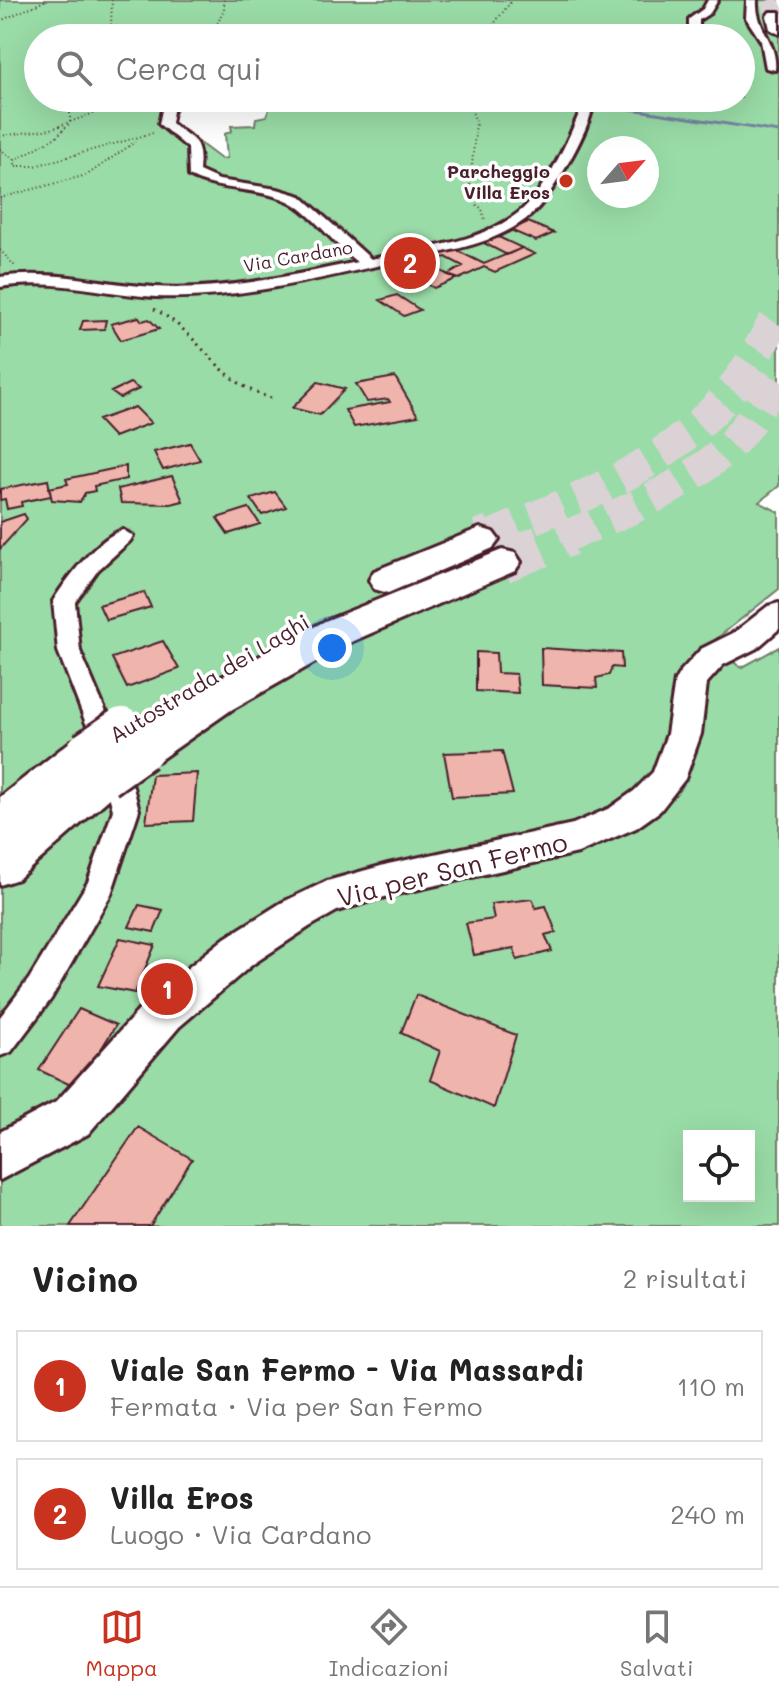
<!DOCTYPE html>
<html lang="it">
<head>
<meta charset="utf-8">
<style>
	:root { --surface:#fff; --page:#f2f2f2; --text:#222; --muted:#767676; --line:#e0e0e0; --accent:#c8321e }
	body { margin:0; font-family:Mali,sans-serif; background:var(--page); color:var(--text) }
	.controls { position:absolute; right:24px; bottom:24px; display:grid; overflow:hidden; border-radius:0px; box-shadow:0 8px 32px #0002 }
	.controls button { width:72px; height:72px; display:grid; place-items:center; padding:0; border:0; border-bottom:2px solid var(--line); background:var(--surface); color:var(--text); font:40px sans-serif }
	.compass { position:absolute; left:587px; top:136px; width:72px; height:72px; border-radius:50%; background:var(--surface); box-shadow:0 8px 32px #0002; rotate:62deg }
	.you { position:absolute; left:332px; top:648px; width:28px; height:28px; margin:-20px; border:6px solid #fff; border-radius:50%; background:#1a73e8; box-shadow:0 0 0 12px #1a73e833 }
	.badge { display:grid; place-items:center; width:52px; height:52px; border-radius:50%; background:var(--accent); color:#fff; font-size:26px; font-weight:700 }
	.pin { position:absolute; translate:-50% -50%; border:4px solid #fff; box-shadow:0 2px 8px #0006 }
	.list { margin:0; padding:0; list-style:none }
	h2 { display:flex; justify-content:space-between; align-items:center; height:104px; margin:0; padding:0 32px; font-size:34px }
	h2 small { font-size:26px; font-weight:400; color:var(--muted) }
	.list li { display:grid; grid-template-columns:52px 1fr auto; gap:24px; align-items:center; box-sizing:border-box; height:112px; margin:0 16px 16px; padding:0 16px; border:2px solid var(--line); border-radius:0px }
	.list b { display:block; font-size:30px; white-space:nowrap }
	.list p { margin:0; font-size:26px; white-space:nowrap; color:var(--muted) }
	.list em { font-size:26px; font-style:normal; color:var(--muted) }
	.icon { flex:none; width:44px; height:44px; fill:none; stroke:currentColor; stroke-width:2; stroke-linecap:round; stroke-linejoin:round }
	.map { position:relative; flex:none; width:779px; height:1226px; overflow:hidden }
	.search { position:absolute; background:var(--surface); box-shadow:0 8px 32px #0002; left:24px; right:24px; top:24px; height:88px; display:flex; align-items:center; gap:20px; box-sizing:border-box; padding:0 28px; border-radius:44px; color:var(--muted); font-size:30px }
	.sheet { height:360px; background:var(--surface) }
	nav { display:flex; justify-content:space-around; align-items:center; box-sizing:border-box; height:112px; border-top:2px solid var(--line); background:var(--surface); font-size:22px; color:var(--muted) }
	nav a { display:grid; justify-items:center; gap:4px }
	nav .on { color:var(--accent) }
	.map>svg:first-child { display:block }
	.green { fill:#99dca7; stroke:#727e69; stroke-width:2; fill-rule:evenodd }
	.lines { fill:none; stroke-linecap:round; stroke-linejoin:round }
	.stream { stroke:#7684a1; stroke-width:3 }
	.building { fill:#efb5ac; stroke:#4a1f2b; stroke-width:2 }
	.highway-tunnel-far2 { stroke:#dbd2d5; stroke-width:19; stroke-dasharray:19 9; stroke-linecap:butt }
	.highway-tunnel-far1 { stroke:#dbd2d5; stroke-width:32; stroke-dasharray:32 16; stroke-linecap:butt }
	.highway-tunnel { stroke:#dbd2d5; stroke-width:42; stroke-dasharray:42 21; stroke-linecap:butt }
	.street-casing { stroke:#4a1f2b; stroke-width:6 }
	.secondary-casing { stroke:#4a1f2b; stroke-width:6 }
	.highway-casing { stroke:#4a1f2b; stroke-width:6 }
	.path-far1 { stroke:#4a1f2b; stroke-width:2; stroke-dasharray:1 3; stroke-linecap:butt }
	.path { stroke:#4a1f2b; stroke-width:3; stroke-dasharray:2 5; stroke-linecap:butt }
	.street { fill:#fff; fill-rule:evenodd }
	.secondary { fill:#fff; fill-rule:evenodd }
	.highway { fill:#fff; fill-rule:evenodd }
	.highway-bridge-casing { stroke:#4a1f2b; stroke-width:48; stroke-linecap:butt }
	.highway-bridge { stroke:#fff; stroke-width:42 }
	.poi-dot { fill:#c8321e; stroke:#fff; stroke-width:3 }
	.labels { text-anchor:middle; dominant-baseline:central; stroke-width:7; stroke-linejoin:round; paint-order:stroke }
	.far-poi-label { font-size:18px; font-weight:bold; fill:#4a1f2b; stroke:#fff; text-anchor:end }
	.far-street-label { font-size:18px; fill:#4a1f2b; stroke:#fff }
	.street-label { font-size:22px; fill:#4a1f2b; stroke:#fff }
	.near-street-label { font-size:26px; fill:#4a1f2b; stroke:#fff }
</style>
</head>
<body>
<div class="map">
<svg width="779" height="1226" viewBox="0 0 779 1226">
	<rect width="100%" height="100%" fill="#fff"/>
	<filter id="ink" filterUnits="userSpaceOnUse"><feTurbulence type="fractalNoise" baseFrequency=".0125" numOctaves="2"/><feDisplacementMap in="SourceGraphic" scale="16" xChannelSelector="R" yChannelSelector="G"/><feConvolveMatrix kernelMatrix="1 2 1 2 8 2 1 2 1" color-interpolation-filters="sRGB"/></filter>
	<g filter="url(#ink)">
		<path class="green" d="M0,0h779v486l-20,16 20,10v77l-68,54 30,25 38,-21v579h-779zM38,38h703v60h-454l-17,7 -3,11 -11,2 -1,7 -24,1 1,5 -7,3 2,24 -6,1 -52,-39 -1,-9 15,-13h-145zM599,148h48v48h-48zM689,1136h60v60h-60z"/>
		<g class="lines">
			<path class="stream" d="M559,98l220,34"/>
		</g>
		<path class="building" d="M262,28h5l26,4 -10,6h-10l-10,-2 5,-2 -11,-2z
			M528,222l26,11 -18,8 -26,-11z
			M492,234l30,14 -15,7 -29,-15z
			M450,247l34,17 38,-16 13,6 -40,18 -11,-5 -25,12 -11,-4 15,-9 -17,-9 -42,11 -12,-7z
			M426,263l30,16 -22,9 -30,-17z
			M397,295l23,15 -16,6 -24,-16z
			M139,317l3,4 7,-2 10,10 -38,11 -10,-16z
			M106,320l-2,9 -24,1 3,-9z
			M395,377l23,39 -64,11 -9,-17 45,-8 -2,-3 -21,3 -11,-18z
			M318,382l27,7 -25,26 -28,-7z
			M130,383l9,6 -19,9 -9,-6z
			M135,407l16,16 -37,14 -16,-17z
			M190,443l10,17 -37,10 -9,-18z
			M126,466v13l-32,7 1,5 -10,2 -5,9 -28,-2 -3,-12 19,-4 -2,-5z
			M172,476l11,25 -12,3 -50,-1 -3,-14z
			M48,480l3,16 -30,6 1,4 -15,3 -2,-10 -5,1v-11z
			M275,492l11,15 -24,8 -11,-16z
			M249,508l11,16 -32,10 -11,-16z
			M24,514l3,5 -27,30v-27z
			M144,592l7,15 -45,13 -7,-15z
			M163,641l16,28 -52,19 -15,-30z
			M541,648l80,5 1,15 -10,-1 -3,8 -13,3 1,10 -55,-3z
			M476,652l20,1 1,20 19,1 2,19 -42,-2z
			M502,751l11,43 -61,3 -8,-44z
			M197,773l-4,48 -47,2 6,-48z
			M532,899l4,9 10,-2 10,26 -11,3 7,16 -35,9 -3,-12 -40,7 -8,-32 28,-4 -3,-15z
			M139,905l24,5 -9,22 -25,-5z
			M120,938l35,7 -20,48 -37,-7z
			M416,995l100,40 -22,73 -64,-28 10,-29 -39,-18z
			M79,1009l37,16 -39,63 -38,-18z
			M138,1127l54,32 -42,67h-80z"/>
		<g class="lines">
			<path class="highway-tunnel-far2" d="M769,0l7,16"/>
			<path class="highway-tunnel-far1" d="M488,537c83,-35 174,-68 235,-137 23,-26 39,-57 56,-87
				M564,537c56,-23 117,-47 162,-88 23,-21 38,-50 53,-76"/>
			<path class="highway-tunnel" d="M480,540l13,-5
				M502,562l67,-27"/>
			<g class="street-casing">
				<path id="street" d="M708,0h10l-8,13 -11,7v6l10,12h-10l-10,-12v-7l14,-10z
					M747,0h10c-2,29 21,41 18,70l-9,-2 -5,-27 -15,-23z
					M172,98h12l-11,13 -2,12c23,18 31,15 28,48l20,9 58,9 24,7 70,63c48,-11 107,-15 147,-46 30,-24 52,-78 66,-111l18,-4h77l-6,3 -59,1 -21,4c-5,27 -44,97 -67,113 -37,28 -87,33 -131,43 -78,17 -158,38 -239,35 -53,-3 -102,-19 -156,-10v-10c53,-8 102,7 154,10 68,4 137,-11 203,-25 -23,-17 -48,-53 -71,-62 -32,-13 -66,-8 -97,-24l-1,-28 -29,-24 3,-14z
					M123,530l10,6 -3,5 -32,29 -23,32 5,49 45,106 14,53 -28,84 -60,105 -40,53 -11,4v-39l29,-38 59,-97 25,-72 -14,-53 -41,-106 -5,-50c13,-21 46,-65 70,-71z"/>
			</g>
			<g class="secondary-casing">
				<path id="secondary" d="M779,603v26l-22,19 -34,17 -16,18 -6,51 -16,45 -25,32 -24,17 -58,25 -190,43 -51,15 -28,16 -56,37 -74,63 -91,107 -88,46v-48l56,-30 93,-103 76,-61 56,-35 46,-22 61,-17 185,-40 37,-16 24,-17 19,-19 14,-38 8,-54 5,-8 21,-23 34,-17 33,-26z"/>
			</g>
			<g class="highway-casing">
				<path id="highway" d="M770,12h9v22l-9,-5 -3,-13z
					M480,528l13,4 6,8 -6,8 -105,45 -14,-4 -5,-9 5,-9z
					M502,550l13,3 6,9 -6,9 -162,70 -122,69 -73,51 -16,5 -16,-5 -7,-12 7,-12 75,-49 124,-67z
					M87,735l16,6 7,12 -3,6 13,4 7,13 -7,13 -102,90 -18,6v-88l71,-56z"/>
			</g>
			<path class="path-far1" d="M0,21l47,-21
				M102,38l9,-13 1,-25
				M211,38l13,-29v-9
				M483,38l27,-35 -3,-3
				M66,98l4,7v18l-14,14 -41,23v6h20l118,-33
				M467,98l9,24 -7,76 13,11 3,11
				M0,136l51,-7 84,-31
				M0,149l15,11
				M0,198l87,-23 48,-33
				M0,250l15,16"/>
			<path class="path" d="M154,309c48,25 63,74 117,89"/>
			<use href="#street" class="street"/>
			<use href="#secondary" class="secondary"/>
			<use href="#highway" class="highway"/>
			<g class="highway-bridge-casing">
				<path id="highway-bridge" d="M87,753l35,-24
					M104,776l38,-27"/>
			</g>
			<use href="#highway-bridge" class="highway-bridge"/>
		</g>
	</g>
	<circle class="poi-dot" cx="566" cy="181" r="8"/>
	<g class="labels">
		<g class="far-poi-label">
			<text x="550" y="171">Parcheggio<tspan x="550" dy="21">Villa Eros</tspan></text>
		</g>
		<g class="far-street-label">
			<text transform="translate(298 256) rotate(-10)">Via Cardano</text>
		</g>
		<g class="street-label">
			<text transform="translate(209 678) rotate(-31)">Autostrada dei Laghi</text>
		</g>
		<g class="near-street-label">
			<text transform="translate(452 869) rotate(-14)">Via per San Fermo</text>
		</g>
	</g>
</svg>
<div class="controls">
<button><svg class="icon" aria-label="locate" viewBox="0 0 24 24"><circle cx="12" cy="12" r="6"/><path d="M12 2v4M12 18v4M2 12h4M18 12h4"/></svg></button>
</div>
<svg class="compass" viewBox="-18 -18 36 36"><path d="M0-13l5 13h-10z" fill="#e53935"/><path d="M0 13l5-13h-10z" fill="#767676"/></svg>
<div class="you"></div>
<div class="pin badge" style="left:167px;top:989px">1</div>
<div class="pin badge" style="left:410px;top:263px">2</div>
<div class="search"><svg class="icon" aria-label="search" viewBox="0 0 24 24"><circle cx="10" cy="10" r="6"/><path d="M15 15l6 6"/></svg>Cerca qui</div>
</div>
<section class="sheet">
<h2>Vicino<small>2 risultati</small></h2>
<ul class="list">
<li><span class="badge">1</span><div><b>Viale San Fermo - Via Massardi</b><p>Fermata · Via per San Fermo</p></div><em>110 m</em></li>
<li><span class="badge">2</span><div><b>Villa Eros</b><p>Luogo · Via Cardano</p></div><em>240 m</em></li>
</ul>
</section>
<nav>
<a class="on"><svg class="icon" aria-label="map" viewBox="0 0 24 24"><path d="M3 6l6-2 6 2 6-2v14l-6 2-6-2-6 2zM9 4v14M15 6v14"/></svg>Mappa</a>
<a><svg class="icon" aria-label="directions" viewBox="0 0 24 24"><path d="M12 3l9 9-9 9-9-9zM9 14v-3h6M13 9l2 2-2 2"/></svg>Indicazioni</a>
<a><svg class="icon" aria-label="saved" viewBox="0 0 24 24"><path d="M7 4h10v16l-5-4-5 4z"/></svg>Salvati</a>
</nav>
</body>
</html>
